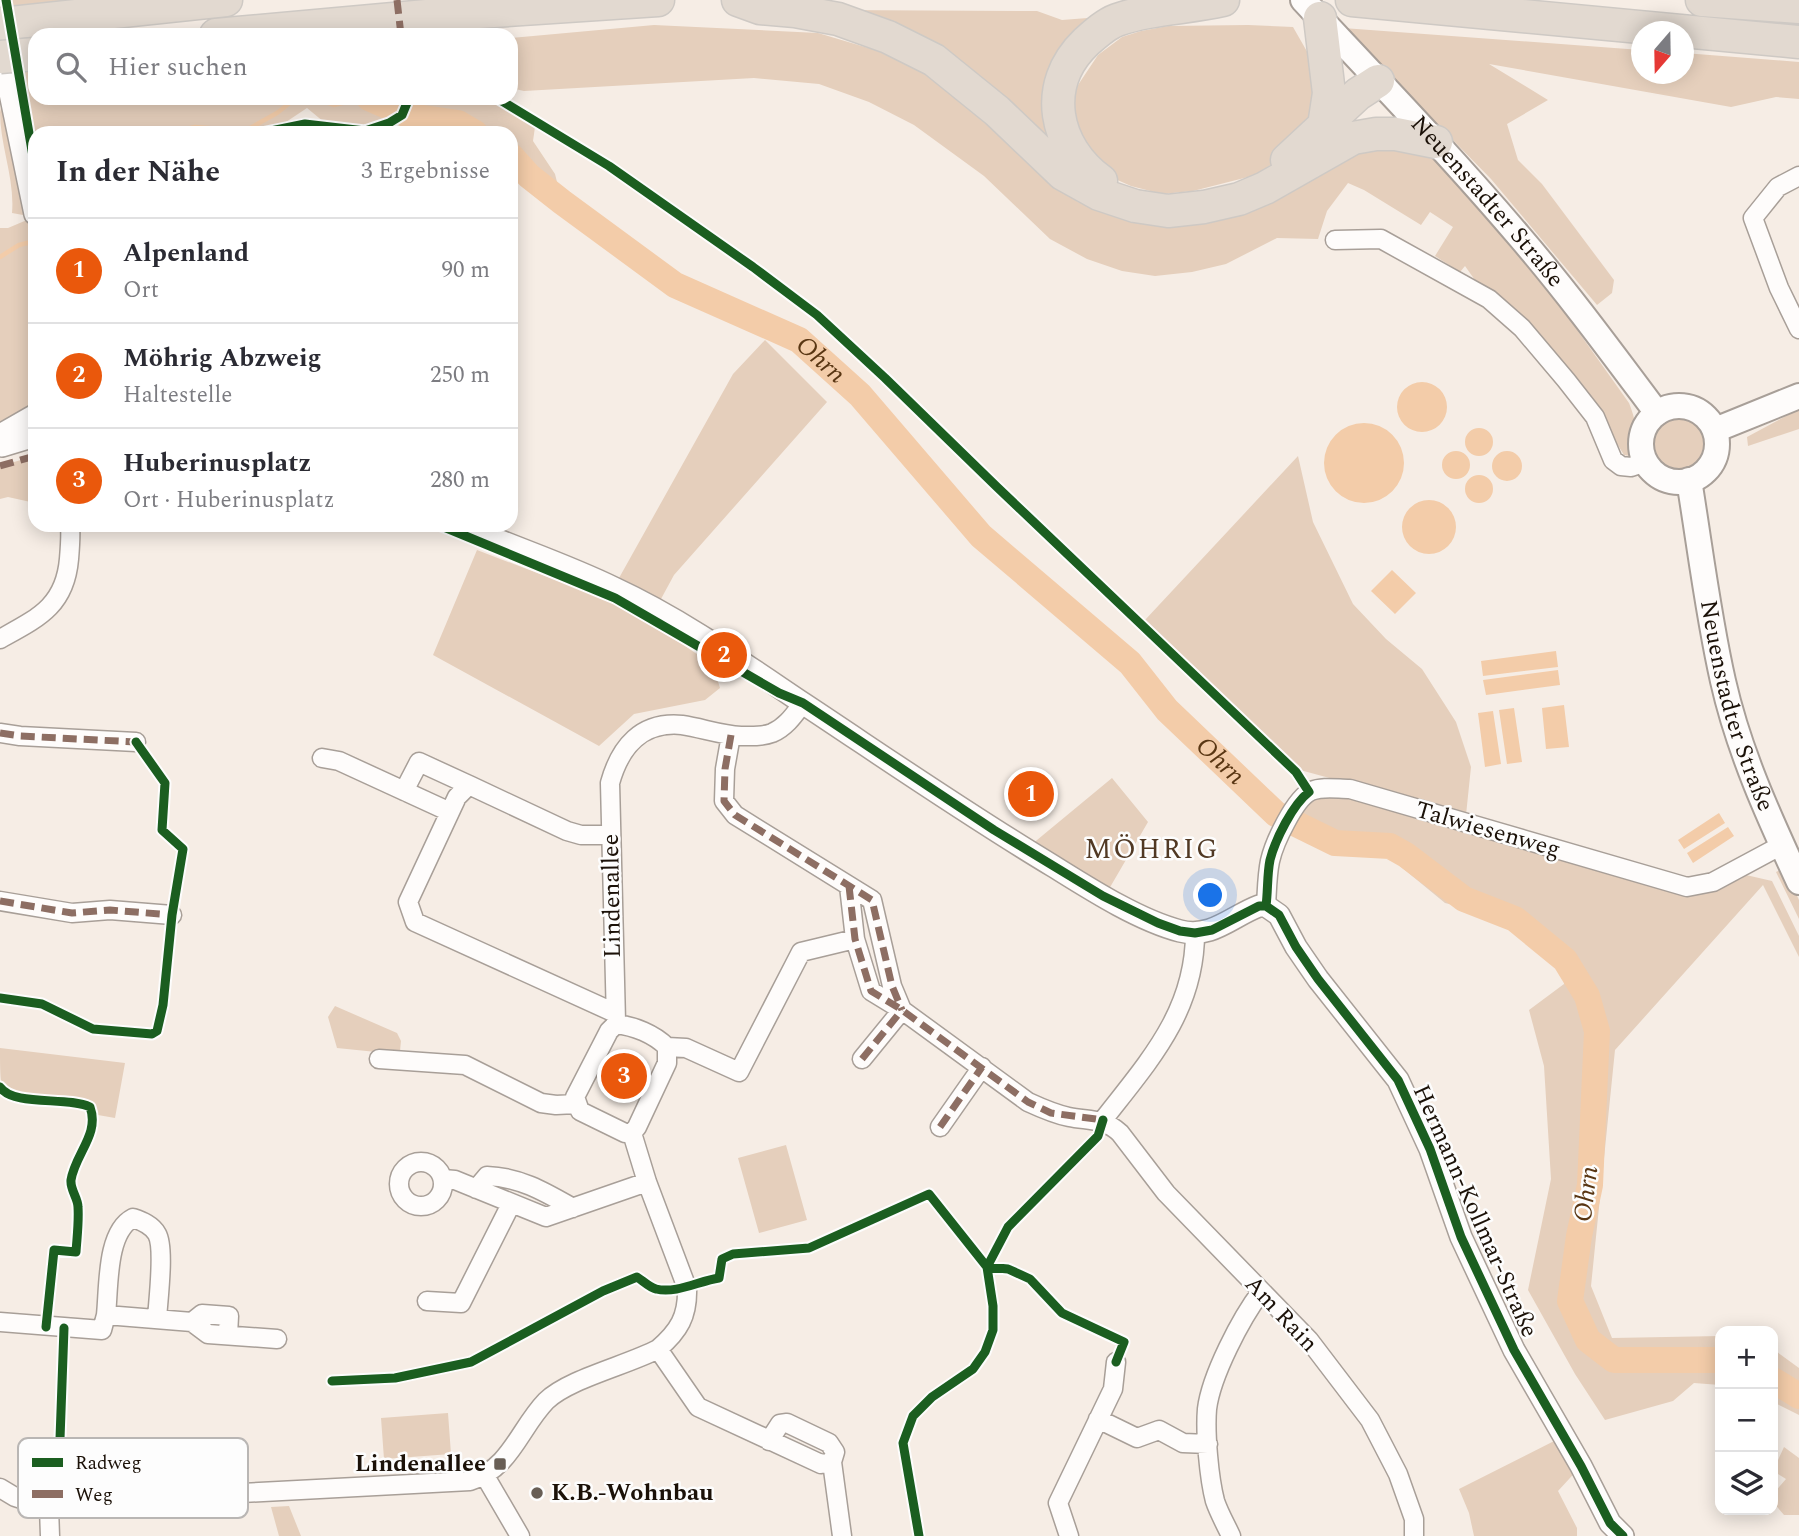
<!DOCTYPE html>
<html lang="de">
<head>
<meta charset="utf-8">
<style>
	:root { --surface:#fff; --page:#f2f2f3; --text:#2b2b33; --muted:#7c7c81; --line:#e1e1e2; --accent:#ea580c }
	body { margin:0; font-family:Spectral,serif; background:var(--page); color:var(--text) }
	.controls { position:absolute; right:21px; bottom:21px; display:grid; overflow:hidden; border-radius:14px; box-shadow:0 4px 18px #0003 }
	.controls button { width:63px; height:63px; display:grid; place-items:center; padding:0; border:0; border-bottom:2px solid var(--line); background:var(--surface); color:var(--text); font:35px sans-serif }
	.compass { position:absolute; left:1631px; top:21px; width:63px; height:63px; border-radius:50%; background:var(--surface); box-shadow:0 4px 18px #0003; rotate:200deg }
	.you { position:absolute; left:1211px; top:896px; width:24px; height:24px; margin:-18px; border:5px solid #fff; border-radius:50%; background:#1a73e8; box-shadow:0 0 0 10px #1a73e833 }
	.badge { display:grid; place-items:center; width:46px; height:46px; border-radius:50%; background:var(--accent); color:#fff; font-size:23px; font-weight:700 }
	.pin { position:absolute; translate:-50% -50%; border:4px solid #fff; box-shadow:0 2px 7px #0006 }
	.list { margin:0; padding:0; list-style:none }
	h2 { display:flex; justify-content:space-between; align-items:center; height:91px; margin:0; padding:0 28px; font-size:30px }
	h2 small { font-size:23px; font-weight:400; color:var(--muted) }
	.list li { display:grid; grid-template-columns:46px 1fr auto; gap:21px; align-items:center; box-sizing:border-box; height:105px; padding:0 28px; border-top:2px solid var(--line) }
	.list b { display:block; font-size:26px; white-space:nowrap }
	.list p { margin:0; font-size:23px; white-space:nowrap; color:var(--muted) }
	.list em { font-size:23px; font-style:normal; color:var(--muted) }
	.icon { flex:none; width:38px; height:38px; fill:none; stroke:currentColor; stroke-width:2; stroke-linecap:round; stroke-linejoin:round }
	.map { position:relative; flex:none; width:1799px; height:1536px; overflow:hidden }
	.search { position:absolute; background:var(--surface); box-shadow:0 4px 18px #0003; left:28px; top:28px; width:490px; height:77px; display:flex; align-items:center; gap:18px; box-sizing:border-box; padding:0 24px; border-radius:21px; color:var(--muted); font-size:26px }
	.panel { position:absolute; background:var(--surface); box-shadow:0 4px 18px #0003; left:28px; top:126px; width:490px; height:406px; border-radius:21px }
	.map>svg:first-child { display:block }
	.green { fill:#e5cfbc }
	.water { fill:#f3cca9 }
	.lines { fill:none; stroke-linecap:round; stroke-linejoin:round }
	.stream { stroke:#f3cca9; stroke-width:4.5 }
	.river { stroke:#f3cca9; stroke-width:26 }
	.minor-casing { stroke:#a89f98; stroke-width:21 }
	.tertiary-casing { stroke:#a89f98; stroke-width:24 }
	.secondary-casing { stroke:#a89f98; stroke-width:28 }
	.motorway-casing { stroke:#cec9c4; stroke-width:35 }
	.minor { stroke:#fefcfb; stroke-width:18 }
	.tertiary { stroke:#fefcfb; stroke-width:21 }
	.secondary { stroke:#fefcfb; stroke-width:24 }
	.motorway { stroke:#e2d9d0; stroke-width:32 }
	.motorway-bridge-casing { stroke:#cec9c4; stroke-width:35; stroke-linecap:butt }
	.motorway-bridge { stroke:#e2d9d0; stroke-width:32 }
	.quiet { stroke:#8d6e63; stroke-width:7; stroke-dasharray:14 7; stroke-linecap:butt }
	.cycleway-casing { stroke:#fdfdfd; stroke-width:13 }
	.cycleway { stroke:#1b5e20; stroke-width:9 }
	.poi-dot { fill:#685e55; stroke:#fdfdfd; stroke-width:2.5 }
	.labels { text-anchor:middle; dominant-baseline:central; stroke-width:5; stroke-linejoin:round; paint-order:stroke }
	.street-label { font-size:24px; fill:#1b1108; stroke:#fdfdfd }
	.poi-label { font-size:24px; font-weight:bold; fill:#1b1108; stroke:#fdfdfd; text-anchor:end }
	.water-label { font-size:26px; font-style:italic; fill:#593613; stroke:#fdfdfd }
	.quarter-label { font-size:28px; letter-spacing:2px; fill:#513924; stroke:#fdfdfd }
	.key { fill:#fdfdfd; stroke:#b9b6b4; stroke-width:2 }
	.key-label { font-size:19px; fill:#1b1108 }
</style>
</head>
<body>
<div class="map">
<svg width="1799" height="1536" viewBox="0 0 1799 1536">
	<rect width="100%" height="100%" fill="#f6ede5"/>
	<path class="green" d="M6,0h92l-90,11z
		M832,10l205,1 25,9 51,-4 -34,24 -16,110z
		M654,25l164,8 57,17 41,18 39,24 68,66 55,44 62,21 55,2 65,-18 90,-53 44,-8 42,14 117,136 76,107c6,15 13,39 1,53l-6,-1 -33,-54 -109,-111 -17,-24 -5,6 -25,-16 18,-29 -23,-15 -9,13 -57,-35 -16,-7 -21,28 -9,28 -41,-1 -51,26 -34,8 -37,4 -33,-5 -35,-12 -37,-20 -66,-63 -70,-51 -45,-23 -50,-18 -65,-6 -230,13 -13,-3v-50z
		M1248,25l45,2 16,28 9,26 -4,39 -32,37 -26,18 -63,16 -31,3 -31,-8 -27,-12 -30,-49 -2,-31 26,-39 24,-18 19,-6 27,-5z
		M1343,28l298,22 1,24h42v-21l115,9v37l-23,-2 -45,10 -242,-43 59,36 -41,24 11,36 24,24 72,96 -2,13 -15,12 -106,-126z
		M35,64v34h462l39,22 -3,21 22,33 7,28 -14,5 -37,-30v-44h-49l-36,-3 -37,-7 -24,8 -35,-4 -23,-19 -33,22 -13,3h-226v35l-18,-100z
		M8,85l27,129v241l-9,-18 -26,10v-219h8l26,-11 -22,-4c3,-34 -12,-67 -12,-101 1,-9 5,-18 8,-27z
		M765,340l62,62 -153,173 -19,35 -41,-23 119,-213z
		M1641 444a38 38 0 1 1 76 0a38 38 0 1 1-76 0Z
		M1799,409v20l-51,17 -1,-9z
		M35,456v47l-27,-6 -8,2v-33z
		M1298,456l15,66 40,82 33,35 36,30 34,53 15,45 -5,48 -166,-45 -155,-150z
		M477,550l128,49 77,45 31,21 7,23 -15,12 -71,14 -35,32 -166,-91z
		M1112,778l36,44 -39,67 -78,-44z
		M1338,792l374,98 29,-11 5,-4 26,6 27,55v21l-36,-72 -148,165 -24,236 21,52 108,-2v49l-26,-2 -21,18 -68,19 -30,-46 -47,-84 23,-111 -7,-113 -15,-56 35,-26v-22l-68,-46 -51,-13 -73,-60 -61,-11 -17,-12 10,-18z
		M1784,868l15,32v19l-23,-47z
		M335,1006l62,27 4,8 -1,10 -4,3 -59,-6 -9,-31z
		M0,1048l125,15 -10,55 -17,-3c-2,-3 -3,-6 -5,-9 -17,-21 -82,3 -92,-25 -1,-9 -1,-23 -1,-33z
		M628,1068l5,16 -14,4 -5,-15z
		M786,1145l21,75 -48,13 -21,-75z
		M1773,1349l26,19v47l-26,-13z
		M448,1413l3,41 -67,5 -3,-41z
		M1564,1436l17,30 -23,25 19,37v8h-103l-5,-23 -10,-24z
		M1784,1447l15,11v57h-15l-11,-13v-8l13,-15 -13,-8z
		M289,1506l12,30h-22l-8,-29z"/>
	<path class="water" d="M1397 407a25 25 0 1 1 50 0a25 25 0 1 1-50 0Z
		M1324 463a40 40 0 1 1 80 0a40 40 0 1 1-80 0Z
		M1465 442a14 14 0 1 1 28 0a14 14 0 1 1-28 0Z
		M1492 466a15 15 0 1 1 30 0a15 15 0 1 1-30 0Z
		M1442 465a14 14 0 1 1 28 0a14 14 0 1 1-28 0Z
		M1465 489a14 14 0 1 1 28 0a14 14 0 1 1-28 0Z
		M1402 527a27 27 0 1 1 54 0a27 27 0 1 1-54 0Z
		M1392,570l24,23 -21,21 -24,-23z
		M1556,651l2,16 -75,9 -2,-15z
		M1558,670l2,15 -74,10 -3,-15z
		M1564,705l5,42 -23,2 -4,-41z
		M1514,708l8,54 -15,2 -8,-54z
		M1493,711l8,53 -16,3 -7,-54z
		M1719,813l6,10 -41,26 -6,-9z
		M1728,827l6,9 -41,27 -6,-10z"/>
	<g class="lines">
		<path class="stream" d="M314,98l20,7 29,-7
			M169,133l26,-6 50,4 32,-18 19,-15
			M0,257l19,-12 16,-4"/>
		<g class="river">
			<path d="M369,98l41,18 48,7 17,10"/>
			<path id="s1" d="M511,156l18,20 33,26 113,83 124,55 61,55 121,141 149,127 37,47 109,104 59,29 55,3 16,9 58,44 51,20 50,41 22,36 10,35 -7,154 -11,51 -9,65 18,39 26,20h106"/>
			<path d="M1773,1380l26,16"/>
		</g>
		<g class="minor-casing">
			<path id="minor" d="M1799,176l-21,11 -25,31 26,70 20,41
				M1335,240l46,-1 108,60 33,29 44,52 29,37 18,43 8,6 10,1 15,-5
				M0,639c38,-21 65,-33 69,-80 1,-12 2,-23 1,-34
				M0,733l20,3 116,6
				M731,735l-6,34 -1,32 11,14 137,85 20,86 10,24
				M322,758l17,3 111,51
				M404,791l15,-29 50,23
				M610,835h-29l-14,-4 -98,-46 -12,12 -49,105 7,20 200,91
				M849,886l6,53 16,52 31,19 126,92c13,6 26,12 41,15 20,4 35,1 51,16l46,60 143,147 61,80 28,54 16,45v17
				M0,901l72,12 38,-3 62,5
				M1266,906c1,-15 1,-31 4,-45 4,-18 25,-63 41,-70 12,-5 26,-2 39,-2l337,98 26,-5 69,-37
				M616,1021l-6,-238c10,-36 31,-62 72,-58 20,3 39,10 59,11 11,0 21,1 31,-3 14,-6 22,-18 31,-30
				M616,1024l-7,7 -34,66 5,14 45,22h7
				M616,1024c18,2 38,10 51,23
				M667,1047l19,1 53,24 62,-120 54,-13
				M379,1059l86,6 76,38 15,2 20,-1
				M862,1059l40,-49
				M1103,1120c45,-58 92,-108 92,-187
				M940,1127l42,-60
				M632,1133l5,-6 30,-64v-16
				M399 1184a22 22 0 1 1 44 0a22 22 0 1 1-44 0Z
				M443,1179l12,1 91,37 101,-35
				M476,1189l11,-13c33,1 58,16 86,32
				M427,1301l34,2 50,-99
				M106,1315c3,-28 0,-83 27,-97 9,3 19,7 24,16 8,14 1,67 0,85
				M0,1322l102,8 4,-15 86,7 16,12 69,5
				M192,1322l10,-8 27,2 -1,19
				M658,1349l40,58 123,57 11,-2
				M1098,1419l39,19 22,-8 24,13 25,1
				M769,1441l11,-17 7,-1 42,20 6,9 -3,10 10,74
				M485,1476l35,60
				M0,1488l15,9 34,11 174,-14 247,-13c41,-13 49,-52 76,-80 22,-22 82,-36 112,-52 21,-18 30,-33 29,-61l-40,-106 -15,-49
				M49,1508l1,28
				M1069,1536l-11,-33 55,-114 3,-27
				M1231,1536c-5,-11 -12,-23 -16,-35 -6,-23 -10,-68 -8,-92 4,-33 34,-91 54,-117"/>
		</g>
		<g class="tertiary-casing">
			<path id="tertiary" d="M0,45l35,169
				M0,435l35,-20
				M2,446l33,-10
				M462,525c50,22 103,39 152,63 67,31 129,75 190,116 83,55 164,111 249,162 37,23 85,54 127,65 32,8 52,-15 79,-25h7l13,9 17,32 22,32 80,101 32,69 31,88 53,113 67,116 29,57 13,13"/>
		</g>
		<g class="secondary-casing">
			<g id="secondary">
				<path id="s2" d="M1303,0c73,78 147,155 216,236 49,57 93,117 138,177"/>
				<circle cx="1679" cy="444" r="38"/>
				<path d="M1715,430l84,-34"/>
				<path id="s3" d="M1689,480c11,67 19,135 34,201 16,71 46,136 76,201"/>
			</g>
		</g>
		<g class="motorway-casing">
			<path id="motorway" d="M738,0l22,8 35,3 43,8 50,18 46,23 63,51 66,63 36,20 36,12 33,5 36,-4 35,-8 26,-11 88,-50 23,-4h20l40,8
				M1352,0l447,42
				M1702,0l97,7
				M1320,18l9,75 -5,33
				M0,24l226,-24
				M216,35l232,-21 210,-14
				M1287,160l71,-66 20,-13
				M1101,181c-47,-34 -60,-96 -15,-139 9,-8 20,-18 31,-22 34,-12 71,-12 106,-20"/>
		</g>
		<use href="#minor" class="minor"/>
		<use href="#tertiary" class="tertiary"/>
		<use href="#secondary" class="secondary"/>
		<use href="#motorway" class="motorway"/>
		<g class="motorway-bridge-casing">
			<path id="motorway-bridge" d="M0,57l35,-3"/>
		</g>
		<use href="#motorway-bridge" class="motorway-bridge"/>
		<path class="quiet" d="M397,0l4,35
			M0,466l35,-10
			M0,733l20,3 116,6 4,6
			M731,735l-6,34 -1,32 11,14 137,85 20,86 10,24
			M849,886l6,53 16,52 31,19 126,92 23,11 52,7
			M0,901l72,12 38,-3 62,5
			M862,1059l40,-49
			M940,1127l42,-60"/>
		<g class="cycleway-casing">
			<path id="cycleway" d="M6,0l29,168
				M497,98l112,68 144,101 64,48 68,63 112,109 299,285 13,20c-16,12 -34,48 -39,68 -3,15 -2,31 -4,46
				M261,133l44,-9 60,7 24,-8 13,-8 7,-17
				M439,525l176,73 164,95 24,10 191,127 109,66 55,27 22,8 15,2 17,-3 47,-24h7l13,9 17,32 22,32 80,101 32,69 31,88 53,113 67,116 29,57 13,13
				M0,998l42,6 51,25 59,5 5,-3 6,-26 9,-90 11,-66 -21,-19 3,-47 -29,-41
				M0,1087c14,20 67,9 90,20 10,27 -15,47 -19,73 -1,10 7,18 7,27 1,15 -1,30 -2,45l-22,-2 -8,77
				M332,1381l63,-3 76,-16 132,-71 34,-14c5,3 13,11 19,12 20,5 43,-8 63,-11l3,-19 11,-5 76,-6 120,-54 58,73 21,2 22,10 32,34 62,29 -8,20
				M49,1508l9,-14 6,-166
				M919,1536l-16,-93 10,-27 19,-19 41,-28 12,-17 8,-22v-24l-6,-39 21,-40 90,-91 5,-16"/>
		</g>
		<use href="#cycleway" class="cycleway"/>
	</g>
	<g class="poi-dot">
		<rect x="493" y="1457" width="14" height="14" rx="3.5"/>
		<circle cx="537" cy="1493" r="7"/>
	</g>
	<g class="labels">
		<g class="street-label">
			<text stroke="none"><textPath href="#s2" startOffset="273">Neuenstadter Straße</textPath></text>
			<text stroke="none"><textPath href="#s3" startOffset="231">Neuenstadter Straße</textPath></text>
			<text transform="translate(1488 830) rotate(16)">Talwiesenweg</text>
			<text transform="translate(612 896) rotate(-91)">Lindenallee</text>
			<text transform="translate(1475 1211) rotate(66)">Hermann-Kollmar-Straße</text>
			<text transform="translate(1281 1314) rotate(47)">Am Rain</text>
		</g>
		<g class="poi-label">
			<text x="486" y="1464">Lindenallee</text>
			<text x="551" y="1493" text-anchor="start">K.B.-Wohnbau</text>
		</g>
		<g class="water-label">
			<text stroke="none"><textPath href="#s1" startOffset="374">Ohrn</textPath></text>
			<text stroke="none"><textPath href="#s1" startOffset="942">Ohrn</textPath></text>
			<text transform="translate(1586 1194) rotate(-83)">Ohrn</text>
		</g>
		<g class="quarter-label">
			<text x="1152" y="849">MÖHRIG</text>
		</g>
	</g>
	<rect x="18" y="1438" width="230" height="80" rx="10" class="key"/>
	<rect x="32" y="1458" width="31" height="9" fill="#1b5e20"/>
	<rect x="32" y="1490" width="31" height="8" fill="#8d6e63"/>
	<g class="key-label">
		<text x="75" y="1469">Radweg</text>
		<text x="75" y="1501">Weg</text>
	</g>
</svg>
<div class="controls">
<button>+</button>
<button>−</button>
<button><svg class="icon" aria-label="layers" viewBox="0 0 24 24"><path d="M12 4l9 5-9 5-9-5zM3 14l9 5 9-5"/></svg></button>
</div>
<svg class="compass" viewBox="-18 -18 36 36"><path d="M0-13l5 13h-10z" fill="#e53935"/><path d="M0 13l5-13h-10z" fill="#7c7c81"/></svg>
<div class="you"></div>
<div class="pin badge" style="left:1031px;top:794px">1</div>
<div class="pin badge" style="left:724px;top:655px">2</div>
<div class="pin badge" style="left:624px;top:1076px">3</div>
<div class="search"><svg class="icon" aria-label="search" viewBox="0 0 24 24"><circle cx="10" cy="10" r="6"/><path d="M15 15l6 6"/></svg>Hier suchen</div>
<section class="panel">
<h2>In der Nähe<small>3 Ergebnisse</small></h2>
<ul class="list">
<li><span class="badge">1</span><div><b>Alpenland</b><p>Ort</p></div><em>90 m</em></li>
<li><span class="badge">2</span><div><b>Möhrig Abzweig</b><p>Haltestelle</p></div><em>250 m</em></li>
<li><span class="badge">3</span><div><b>Huberinusplatz</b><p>Ort · Huberinusplatz</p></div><em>280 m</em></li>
</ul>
</section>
</div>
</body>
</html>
